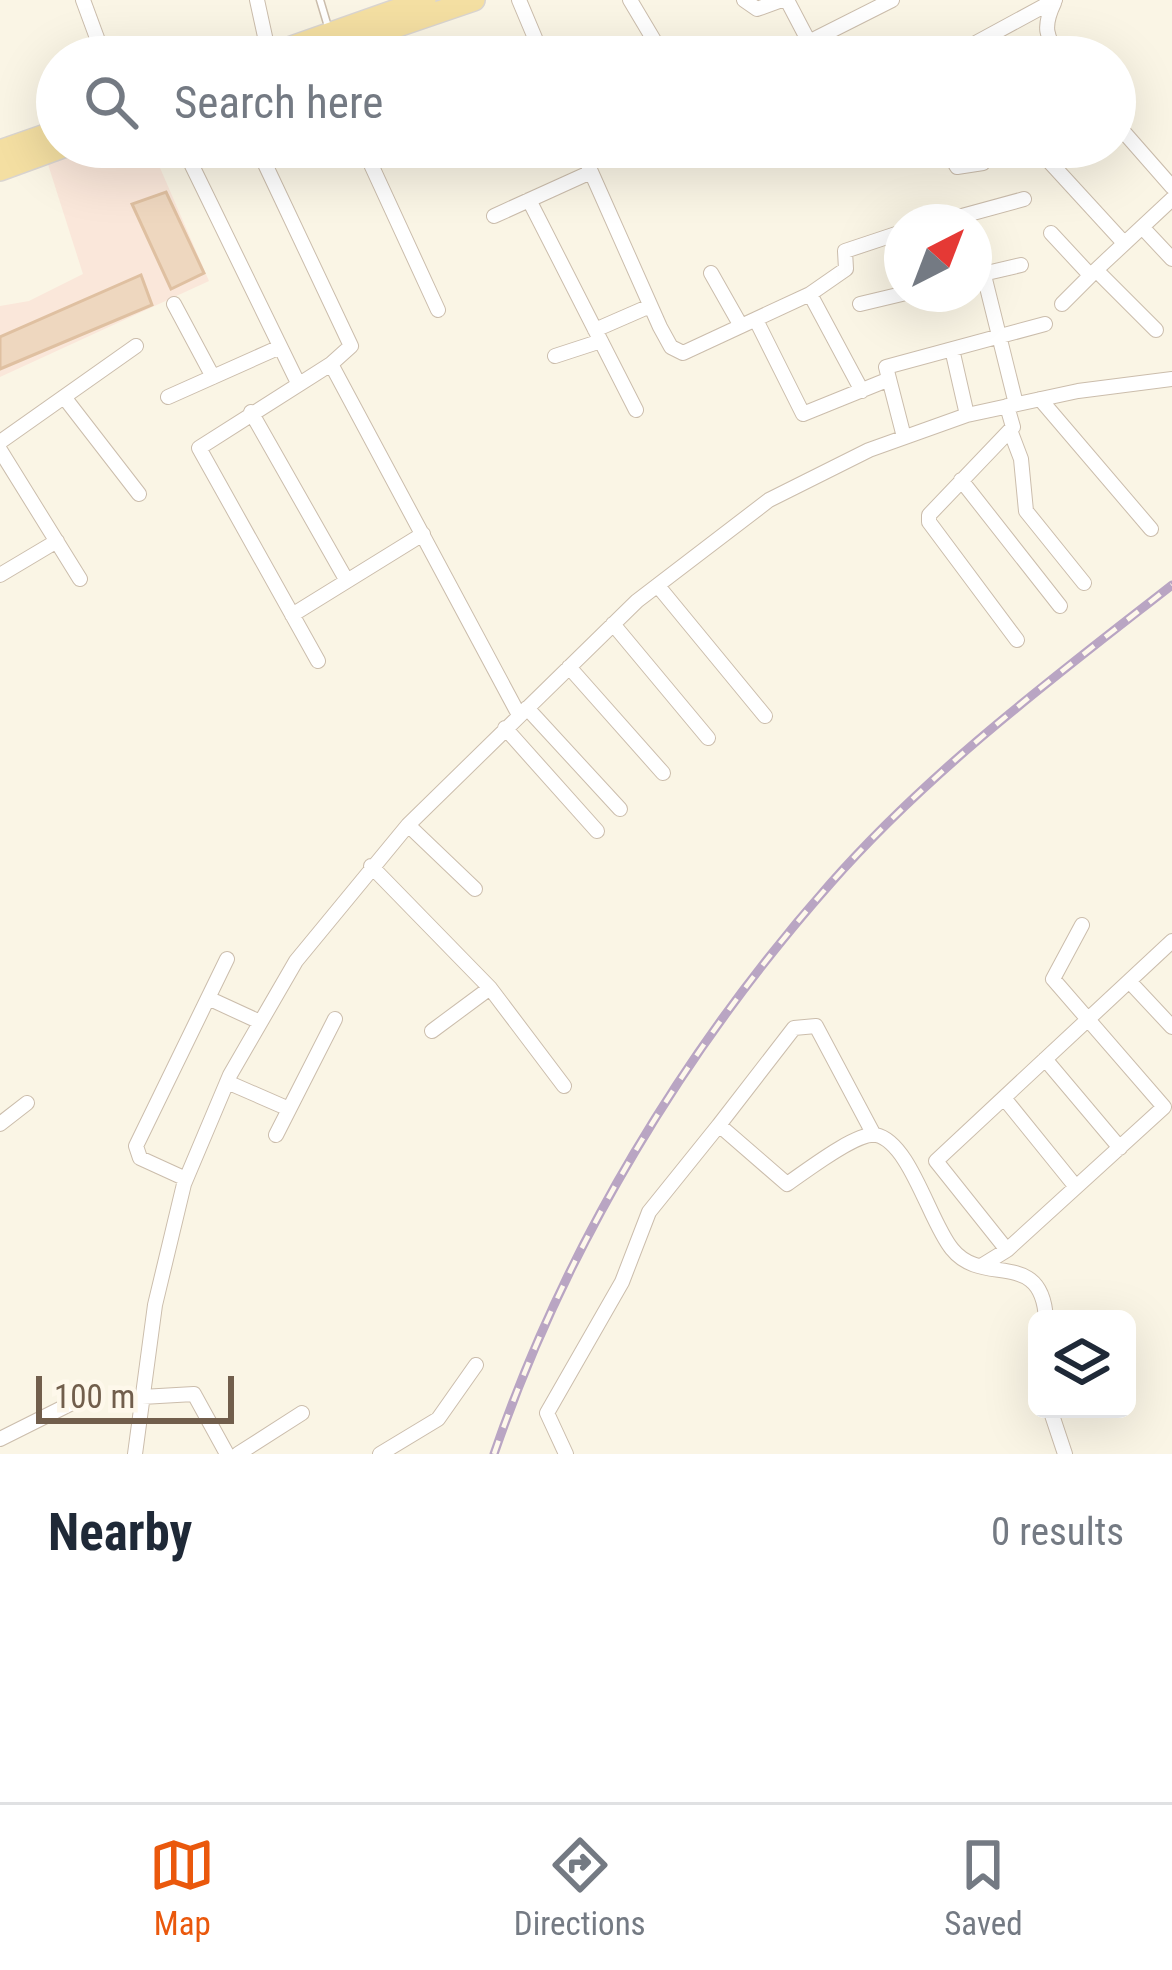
<!DOCTYPE html>
<html lang="en">
<head>
<meta charset="utf-8">
<style>
	:root { --surface:#fff; --page:#f2f2f3; --text:#1f2937; --muted:#747a83; --line:#e0e1e3; --accent:#ea580c }
	body { margin:0; font-family:"Roboto Condensed",sans-serif; background:var(--page); color:var(--text) }
	.controls { position:absolute; right:36px; bottom:36px; display:grid; overflow:hidden; border-radius:18px; box-shadow:0 12px 48px #0002 }
	.controls button { width:108px; height:108px; display:grid; place-items:center; padding:0; border:0; border-bottom:3px solid var(--line); background:var(--surface); color:var(--text); font:60px sans-serif }
	.compass { position:absolute; left:884px; top:204px; width:108px; height:108px; border-radius:50%; background:var(--surface); box-shadow:0 12px 48px #0002; rotate:42deg }
	.scale { position:absolute; left:36px; bottom:30px; width:198px; box-sizing:border-box; padding-left:12px; border:6px solid #715e4c; border-top:0; font-size:33px; line-height:42px; white-space:nowrap; color:#715e4c; -webkit-text-stroke:9px #fef8eb; paint-order:stroke }
	.list { margin:0; padding:0; list-style:none }
	h2 { display:flex; justify-content:space-between; align-items:center; height:156px; margin:0; padding:0 48px; font-size:51px }
	h2 small { font-size:39px; font-weight:400; color:var(--muted) }
	.icon { flex:none; width:66px; height:66px; fill:none; stroke:currentColor; stroke-width:2; stroke-linecap:round; stroke-linejoin:round }
	.map { position:relative; flex:none; width:1172px; height:1454px; overflow:hidden }
	.search { position:absolute; background:var(--surface); box-shadow:0 12px 48px #0002; left:36px; right:36px; top:36px; height:132px; display:flex; align-items:center; gap:30px; box-sizing:border-box; padding:0 42px; border-radius:66px; color:var(--muted); font-size:45px }
	.sheet { height:348px; background:var(--surface) }
	nav { display:flex; justify-content:space-around; align-items:center; box-sizing:border-box; height:168px; border-top:3px solid var(--line); background:var(--surface); font-size:33px; color:var(--muted) }
	nav a { display:grid; justify-items:center; gap:6px }
	nav .on { color:var(--accent) }
	.map>svg:first-child { display:block }
	.commercial { fill:#fae7da }
	.building { fill:#eed7bf; stroke:#dfc0a1; stroke-width:3 }
	.lines { fill:none; stroke-linecap:round; stroke-linejoin:round }
	.service-casing { stroke:#cbbdac; stroke-width:9 }
	.minor-casing { stroke:#cbbdac; stroke-width:16 }
	.primary-casing { stroke:#dad5d0; stroke-width:24 }
	.service { stroke:#fff; stroke-width:6 }
	.minor { stroke:#fff; stroke-width:14 }
	.primary { stroke:#f4dfa2; stroke-width:21 }
	.rail-casing { stroke:#b9a5c3; stroke-width:9 }
	.rail { stroke:#fef8eb; stroke-width:4.5; stroke-dasharray:14; stroke-linecap:butt }
</style>
</head>
<body>
<div class="map">
<svg width="1172" height="1454" viewBox="0 0 1172 1454">
	<rect width="100%" height="100%" fill="#faf5e5"/>
	<path class="commercial" d="M75,147h76l58,134 -209,96v-71l29,-5 54,-27 -37,-116z"/>
	<path class="building" d="M166,192l38,81 -33,16 -39,-85z
		M141,275l11,30 -152,64v-32z"/>
	<g class="lines">
		<g class="service-casing">
			<path id="service" d="M320,0l9,30"/>
		</g>
		<g class="minor-casing">
			<path id="minor" d="M83,0l21,57
				M257,0l12,55
				M519,0l24,57
				M630,0l34,57
				M744,0l13,9 25,-9
				M787,0l22,42
				M1054,3c-11,23 -9,34 7,54
				M779,57l113,-57
				M950,57l105,-57
				M1115,122l57,65
				M183,147l115,236
				M257,147l94,199 -20,18 -132,84 119,213
				M363,147l75,163
				M580,147l80,180 11,20 12,6 127,-59 36,-25 -1,-18 57,-19
				M945,147l12,20 26,-4
				M1036,147l88,96
				M454,160l30,-13
				M529,200l107,210
				M494,216l97,-44
				M940,222l84,-23
				M1142,227l30,32
				M1051,233l39,42
				M974,235l42,169
				M711,273l30,53
				M974,276l47,-11
				M810,294l52,97
				M174,304l39,73
				M860,304l42,-10
				M1062,304l34,-34
				M756,320l47,94 84,-34
				M595,330l55,-24
				M1156,330l-60,-60 76,-71
				M952,349l15,66
				M555,356l46,-15
				M331,364l188,351
				M64,397l75,97
				M168,397l112,-50
				M1040,399l111,130
				M1007,406l6,21 -84,88v7l88,118
				M251,412l96,169
				M1010,430l11,29 5,52 58,72
				M904,437l-18,-70 159,-43
				M0,442l136,-96
				M0,450l80,129
				M961,480l99,126
				M0,575l57,-34
				M658,586l107,130
				M292,615l131,-81
				M613,624l95,114
				M569,667l94,106
				M527,708l93,101
				M505,728l92,103
				M408,825l67,64
				M371,866l119,122 74,98
				M1129,981l43,46
				M208,998l52,24
				M432,1031l58,-43
				M1045,1059l75,89
				M227,1082l62,27
				M1004,1098l72,89
				M0,1124l27,-21
				M719,1125l75,-97 22,-2 58,109
				M276,1135l59,-116
				M186,1179l-46,-21 -4,-12 91,-187
				M1007,1250l157,-143 -111,-128 29,-54
				M981,1266l26,-16 -71,-89 236,-220
				M142,1397l52,-3 33,60
				M1050,1409l15,45
				M0,1439l88,-44
				M135,1454l20,-149 29,-121 46,-109 66,-114 112,-136 229,-224 132,-101 100,-50 98,-35 111,-24 94,-12
				M238,1454l64,-41
				M380,1454l58,-35 38,-54
				M566,1454l-19,-41 75,-131 27,-70 70,-87 68,59c18,-12 69,-52 89,-49 34,7 54,88 76,114 31,39 90,-2 94,70"/>
		</g>
		<g class="primary-casing">
			<path id="primary" d="M263,57l162,-57
				M307,57l167,-57
				M0,151l57,-20
				M0,170l63,-23"/>
		</g>
		<use href="#service" class="service"/>
		<use href="#minor" class="minor"/>
		<use href="#primary" class="primary"/>
		<g class="rail-casing">
			<path id="rail" d="M494,1454c71,-207 191,-406 336,-570 100,-114 223,-206 342,-299"/>
		</g>
		<use href="#rail" class="rail"/>
	</g>
</svg>
<div class="controls">
<button><svg class="icon" aria-label="layers" viewBox="0 0 24 24"><path d="M12 4l9 5-9 5-9-5zM3 14l9 5 9-5"/></svg></button>
</div>
<svg class="compass" viewBox="-18 -18 36 36"><path d="M0-13l5 13h-10z" fill="#e53935"/><path d="M0 13l5-13h-10z" fill="#747a83"/></svg>
<div class="scale">100 m</div>
<div class="search"><svg class="icon" aria-label="search" viewBox="0 0 24 24"><circle cx="10" cy="10" r="6"/><path d="M15 15l6 6"/></svg>Search here</div>
</div>
<section class="sheet">
<h2>Nearby<small>0 results</small></h2>
<ul class="list">
</ul>
</section>
<nav>
<a class="on"><svg class="icon" aria-label="map" viewBox="0 0 24 24"><path d="M3 6l6-2 6 2 6-2v14l-6 2-6-2-6 2zM9 4v14M15 6v14"/></svg>Map</a>
<a><svg class="icon" aria-label="directions" viewBox="0 0 24 24"><path d="M12 3l9 9-9 9-9-9zM9 14v-3h6M13 9l2 2-2 2"/></svg>Directions</a>
<a><svg class="icon" aria-label="saved" viewBox="0 0 24 24"><path d="M7 4h10v16l-5-4-5 4z"/></svg>Saved</a>
</nav>
</body>
</html>
